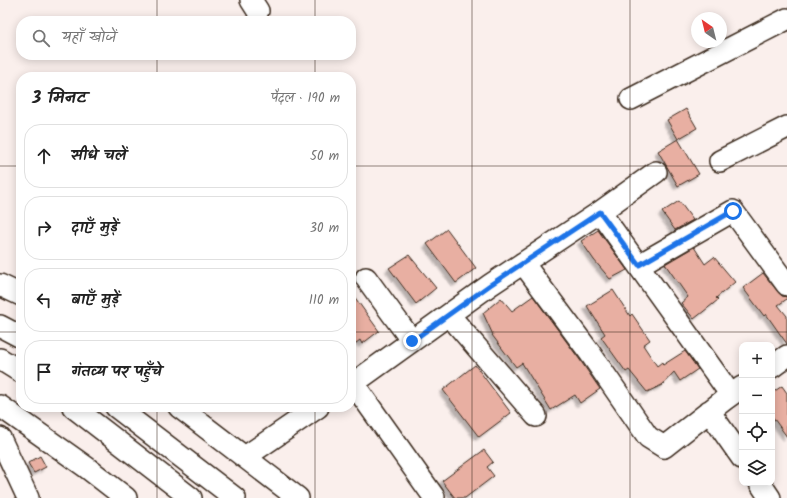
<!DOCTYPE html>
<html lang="hi">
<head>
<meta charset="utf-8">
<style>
	:root { --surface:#fff; --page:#f6f6f6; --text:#222; --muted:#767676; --line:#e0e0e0 }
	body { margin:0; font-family:Kalam,"Playpen Sans Deva",sans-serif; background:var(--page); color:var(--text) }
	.controls { position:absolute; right:12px; bottom:12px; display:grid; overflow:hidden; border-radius:8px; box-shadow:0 2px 10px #0003 }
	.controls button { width:36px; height:36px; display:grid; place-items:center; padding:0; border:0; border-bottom:1px solid var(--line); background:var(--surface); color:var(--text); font:20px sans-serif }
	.compass { position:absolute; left:691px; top:12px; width:36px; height:36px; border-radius:50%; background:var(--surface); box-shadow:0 2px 10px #0003; rotate:325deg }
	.stop { position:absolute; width:12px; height:12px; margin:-9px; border:3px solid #1a73e8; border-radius:50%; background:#fff }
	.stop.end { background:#1a73e8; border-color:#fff; box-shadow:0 1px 4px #0008 }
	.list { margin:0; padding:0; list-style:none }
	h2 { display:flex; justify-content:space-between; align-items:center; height:52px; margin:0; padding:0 16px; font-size:17px }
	h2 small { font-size:13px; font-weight:400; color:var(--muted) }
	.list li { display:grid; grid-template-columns:26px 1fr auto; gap:12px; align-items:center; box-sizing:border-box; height:64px; margin:0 8px 8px; padding:0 8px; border:1px solid var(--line); border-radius:16px }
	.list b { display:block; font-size:15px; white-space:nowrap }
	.list em { font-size:13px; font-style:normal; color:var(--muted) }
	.icon { flex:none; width:22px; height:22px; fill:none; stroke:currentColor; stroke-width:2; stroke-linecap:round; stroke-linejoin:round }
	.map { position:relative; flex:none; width:787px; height:498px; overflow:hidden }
	.search { position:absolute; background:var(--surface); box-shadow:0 2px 10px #0003; left:16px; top:16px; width:340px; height:44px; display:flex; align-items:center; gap:10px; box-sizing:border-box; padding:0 14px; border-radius:16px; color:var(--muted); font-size:15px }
	.panel { position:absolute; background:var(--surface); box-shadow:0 2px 10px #0003; left:16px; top:72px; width:340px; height:340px; border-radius:16px }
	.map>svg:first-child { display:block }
	.building { fill:#e8afa2; stroke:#3b2a1e; filter:url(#shadow) }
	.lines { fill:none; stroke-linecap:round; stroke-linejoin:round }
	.minor-casing { stroke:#3b2a1e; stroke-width:24 }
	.minor { stroke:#fff; stroke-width:21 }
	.route { stroke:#1a73e8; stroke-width:5 }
	.grid { fill:none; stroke:#3b2a1e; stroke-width:1; stroke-opacity:0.55 }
</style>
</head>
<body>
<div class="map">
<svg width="787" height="498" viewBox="0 0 787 498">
	<defs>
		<filter id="shadow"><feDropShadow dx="-3.5" dy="3.5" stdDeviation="1" flood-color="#0004"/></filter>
	</defs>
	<rect width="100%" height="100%" fill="#faefec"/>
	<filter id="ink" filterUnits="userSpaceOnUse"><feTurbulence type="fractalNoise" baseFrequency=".025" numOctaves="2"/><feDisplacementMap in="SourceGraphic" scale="8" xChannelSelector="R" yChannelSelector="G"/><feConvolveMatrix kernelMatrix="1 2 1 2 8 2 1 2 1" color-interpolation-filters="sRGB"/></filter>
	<g filter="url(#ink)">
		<path class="building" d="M686,109l11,19 -19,11 -11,-19z
			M678,139l21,35 -21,12 -20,-35z
			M679,201l14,19 -18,10 -13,-18z
			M447,229l29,39 -20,15 -29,-39z
			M598,230l29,40 -17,9 -16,-19 -13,-19z
			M694,247l11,17 9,-7 21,25 -19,16 2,2 -24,19 -13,-16 7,-6 -23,-33z
			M409,255l27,33 -20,16 -27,-36z
			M763,273l15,19 4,4 5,1v2l-9,6 9,11v28l-21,-30 -2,2 -21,-28z
			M613,290l17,26 2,-2 18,26 -7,5 14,21 5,-4 1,3 22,-14 13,18 -18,12 -6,-9 -12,13 -15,7 -18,-22 -3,2 -25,-35 4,-3 -18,-28z
			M351,292l28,39 -17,13 -2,-4 -9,7z
			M533,296l47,64 20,29 -20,14 -5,-8 -24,15 -29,-47 -6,4 -24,-32h1l-10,-22 18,-15 11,13z
			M475,365l36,48 -32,24 -36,-47z
			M782,386l5,7v44l-15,-21v-23z
			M484,450l9,12 -6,5 7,9 -29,22h-10l-13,-17z
			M40,456l6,11 -12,6 -6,-10z"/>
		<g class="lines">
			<g class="minor-casing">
				<path id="minor" d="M251,0l7,11
					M631,99l156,-80
					M720,161l67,-34
					M600,212l131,183
					M523,263l67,90 58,84 16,10 60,-47 18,-13
					M639,265l94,-54 54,74
					M366,278l46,63
					M0,285l21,10
					M449,315l87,101
					M0,326l21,11
					M0,359l21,13
					M772,367l15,-11
					M353,383l81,114
					M351,385l139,-100 110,-73 56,-40
					M0,406l86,61 40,31
					M73,407l118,91
					M116,407l119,91
					M179,407l119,91
					M709,411l33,47
					M0,438l28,60
					M245,457l73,-50
					M760,483l10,15"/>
			</g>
			<use href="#minor" class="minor"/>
		</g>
	</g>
	<g class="lines" filter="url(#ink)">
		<path class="route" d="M412,341l78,-56 110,-73 39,53 94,-54"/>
	</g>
	<path class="grid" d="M157,0v21M315,0v21M472,0v498M630,0v498M157,55v22M315,55v22M0,166h21M351,166h436M0,332h21M351,332h436M157,407v91M315,407v91"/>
</svg>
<div class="controls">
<button>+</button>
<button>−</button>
<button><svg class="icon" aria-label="locate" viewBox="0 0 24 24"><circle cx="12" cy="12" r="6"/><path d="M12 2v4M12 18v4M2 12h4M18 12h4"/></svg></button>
<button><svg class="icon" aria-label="layers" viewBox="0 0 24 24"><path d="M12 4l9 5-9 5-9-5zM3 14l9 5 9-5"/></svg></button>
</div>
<svg class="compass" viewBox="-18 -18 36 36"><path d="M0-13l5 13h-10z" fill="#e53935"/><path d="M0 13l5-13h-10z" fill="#767676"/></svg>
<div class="stop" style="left:733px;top:211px"></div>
<div class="stop end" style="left:412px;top:341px"></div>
<div class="search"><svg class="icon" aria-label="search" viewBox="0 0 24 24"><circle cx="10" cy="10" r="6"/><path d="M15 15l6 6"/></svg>यहाँ खोजें</div>
<section class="panel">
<h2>3 मिनट<small>पैदल · 190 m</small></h2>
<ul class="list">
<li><svg class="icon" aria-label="ahead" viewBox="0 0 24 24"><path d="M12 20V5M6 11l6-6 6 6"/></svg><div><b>सीधे चलें</b></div><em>50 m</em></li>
<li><svg class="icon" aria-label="right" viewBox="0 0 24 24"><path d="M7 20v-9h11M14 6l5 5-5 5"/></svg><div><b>दाएँ मुड़ें</b></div><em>30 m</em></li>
<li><svg class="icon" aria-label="left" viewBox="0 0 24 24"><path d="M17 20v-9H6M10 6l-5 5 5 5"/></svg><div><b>बाएँ मुड़ें</b></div><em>110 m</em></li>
<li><svg class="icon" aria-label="arrive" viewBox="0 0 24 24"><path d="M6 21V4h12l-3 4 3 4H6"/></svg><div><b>गंतव्य पर पहुँचे</b></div></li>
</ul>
</section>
</div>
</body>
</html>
